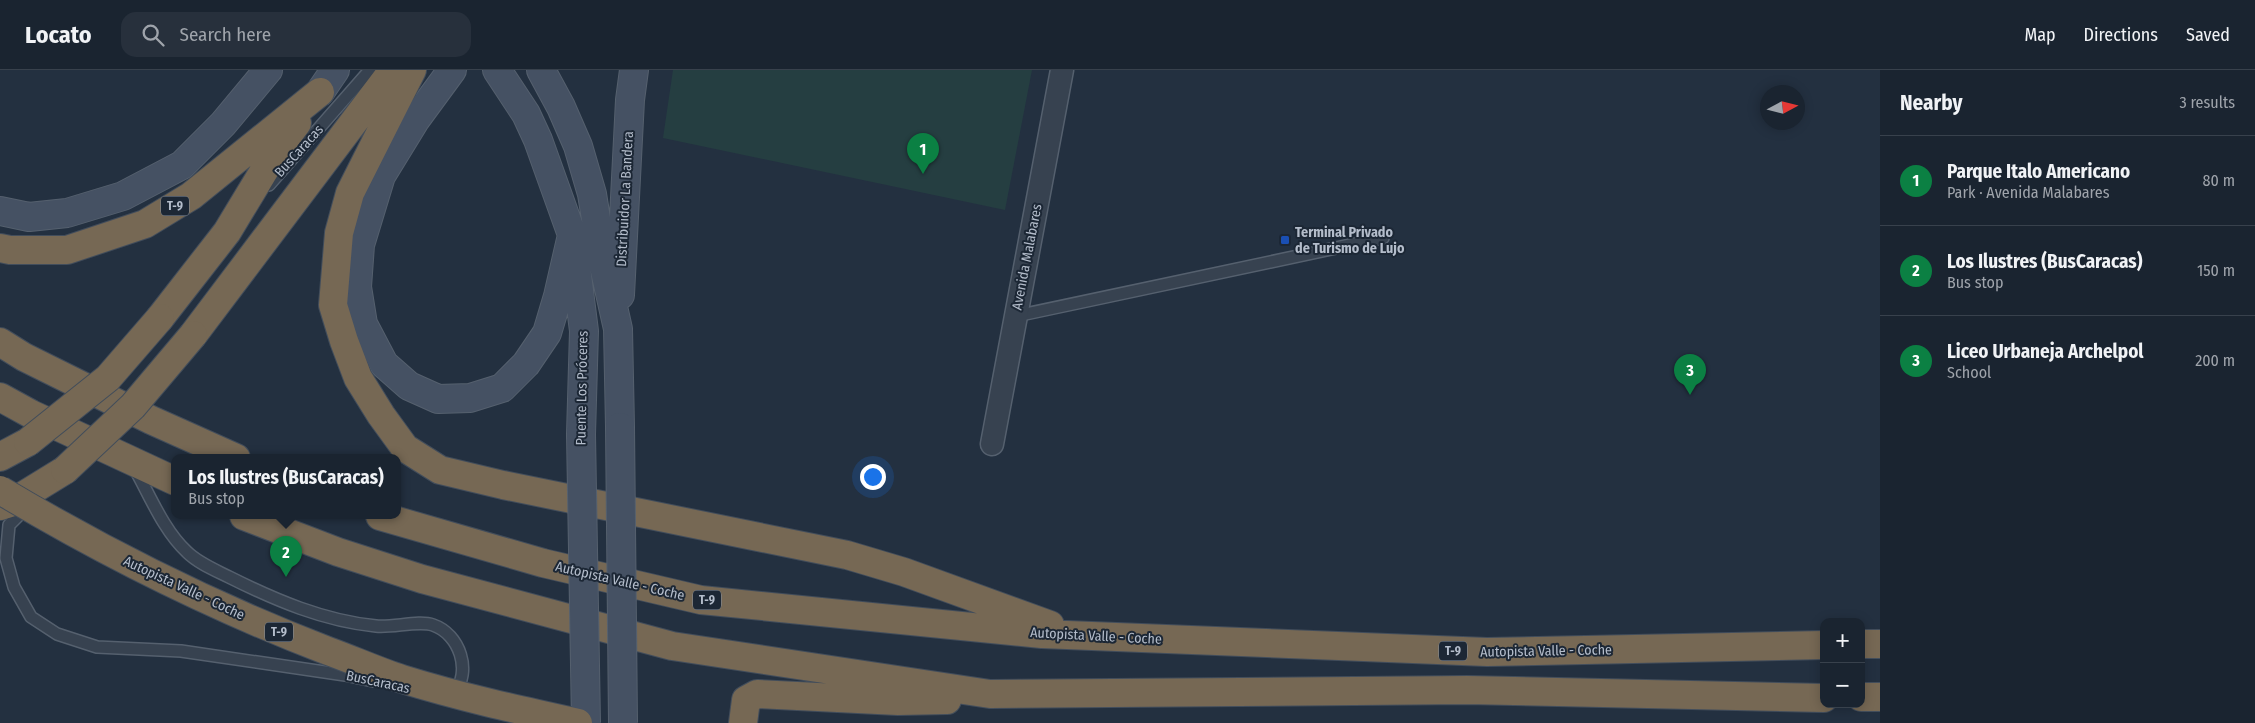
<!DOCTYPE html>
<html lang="en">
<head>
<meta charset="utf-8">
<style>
	:root { --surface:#1a2430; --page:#27303c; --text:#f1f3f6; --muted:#9fa4ab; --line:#38414c; --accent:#0b8043 }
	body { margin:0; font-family:"Fira Sans Condensed",sans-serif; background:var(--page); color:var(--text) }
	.controls { position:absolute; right:15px; bottom:15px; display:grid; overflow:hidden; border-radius:10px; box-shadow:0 2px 12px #0003 }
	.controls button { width:45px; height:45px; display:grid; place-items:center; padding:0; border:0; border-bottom:1px solid var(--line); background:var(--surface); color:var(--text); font:25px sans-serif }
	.compass { position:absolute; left:1760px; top:15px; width:45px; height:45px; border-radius:50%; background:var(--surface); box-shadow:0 2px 12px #0003; rotate:83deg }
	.you { position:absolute; left:872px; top:406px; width:18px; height:18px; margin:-12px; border:4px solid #fff; border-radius:50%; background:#1a73e8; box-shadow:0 0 0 8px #1a73e833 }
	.badge { display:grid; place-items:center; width:32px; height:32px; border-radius:50%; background:var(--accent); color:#fff; font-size:16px; font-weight:700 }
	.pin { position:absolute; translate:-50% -41px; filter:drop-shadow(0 1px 2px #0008) }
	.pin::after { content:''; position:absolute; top:26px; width:18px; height:15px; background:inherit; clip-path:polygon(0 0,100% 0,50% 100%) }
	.popup { position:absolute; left:171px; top:384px; width:230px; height:65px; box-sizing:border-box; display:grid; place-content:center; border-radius:10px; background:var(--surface); filter:drop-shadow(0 1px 4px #0005); font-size:16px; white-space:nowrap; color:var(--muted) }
	.popup b { font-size:19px; color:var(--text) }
	.popup::after { content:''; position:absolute; left:50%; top:100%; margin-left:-10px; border:10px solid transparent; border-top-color:var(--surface) }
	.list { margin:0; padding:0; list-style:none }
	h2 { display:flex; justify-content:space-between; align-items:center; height:65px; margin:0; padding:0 20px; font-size:21px }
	h2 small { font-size:16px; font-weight:400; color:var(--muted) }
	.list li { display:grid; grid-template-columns:32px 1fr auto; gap:15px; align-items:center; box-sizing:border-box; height:90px; padding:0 20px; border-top:1px solid var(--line) }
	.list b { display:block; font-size:19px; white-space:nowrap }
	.list p { margin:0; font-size:16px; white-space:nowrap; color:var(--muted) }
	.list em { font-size:16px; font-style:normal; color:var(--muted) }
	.icon { flex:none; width:28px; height:28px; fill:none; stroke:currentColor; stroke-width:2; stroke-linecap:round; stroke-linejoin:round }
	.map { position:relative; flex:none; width:1880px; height:653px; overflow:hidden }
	header { display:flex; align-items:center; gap:30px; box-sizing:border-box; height:70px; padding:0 25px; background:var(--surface); border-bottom:1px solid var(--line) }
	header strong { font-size:24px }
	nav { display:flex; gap:28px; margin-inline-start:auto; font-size:18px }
	.search { width:350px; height:45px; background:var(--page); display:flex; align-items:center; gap:12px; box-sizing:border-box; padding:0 18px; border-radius:15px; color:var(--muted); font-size:19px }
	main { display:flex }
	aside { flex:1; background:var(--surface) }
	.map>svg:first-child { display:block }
	.green { fill:#253e41 }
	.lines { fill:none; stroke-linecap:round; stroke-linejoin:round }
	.service-casing { stroke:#55606e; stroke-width:14 }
	.minor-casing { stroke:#55606e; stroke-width:25 }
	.secondary-casing { stroke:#55606e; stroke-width:30 }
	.motorway-casing { stroke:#424d5b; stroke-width:30 }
	.service { stroke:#374250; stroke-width:11 }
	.minor { stroke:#374250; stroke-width:22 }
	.secondary { stroke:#455163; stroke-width:28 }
	.motorway { stroke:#766854; stroke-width:28 }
	.secondary-bridge-casing { stroke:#55606e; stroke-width:30; stroke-linecap:butt }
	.motorway-bridge-casing { stroke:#424d5b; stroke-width:30; stroke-linecap:butt }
	.secondary-bridge { stroke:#455163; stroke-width:28 }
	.motorway-bridge { stroke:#766854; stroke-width:28 }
	.transit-dot { fill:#1a4fb4; stroke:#1c2735; stroke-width:2 }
	.labels { text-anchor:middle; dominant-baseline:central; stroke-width:4; stroke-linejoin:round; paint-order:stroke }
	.shield { fill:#1c2735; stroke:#86909e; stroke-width:1 }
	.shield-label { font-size:12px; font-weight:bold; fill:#b4bdcb }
	.street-label { font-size:14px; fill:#b4bdcb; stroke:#1c2735 }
	.poi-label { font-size:14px; font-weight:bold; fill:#b4bdcb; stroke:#1c2735; text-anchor:start }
</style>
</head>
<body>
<header>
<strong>Locato</strong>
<div class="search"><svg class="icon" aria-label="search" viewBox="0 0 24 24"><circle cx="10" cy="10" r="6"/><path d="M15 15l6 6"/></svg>Search here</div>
<nav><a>Map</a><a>Directions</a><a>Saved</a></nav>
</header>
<main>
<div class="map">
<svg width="1880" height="653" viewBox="0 0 1880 653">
	<rect width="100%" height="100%" fill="#233040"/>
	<path class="green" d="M673,0h359l-27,140 -342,-72z"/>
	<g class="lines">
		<g class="service-casing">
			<path id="service" d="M269,115l101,-115
				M1016,246l367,-78
				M135,399c15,27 29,62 52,83 11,11 28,18 42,25 46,23 95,44 147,49 16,2 43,-6 57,-1 27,9 39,47 21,68
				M28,436l-19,19 -3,33 8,29 17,30 26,17 40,13 84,4 164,24 28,6"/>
		</g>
		<g class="minor-casing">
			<path id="minor" d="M992,374l70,-374"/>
		</g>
		<g class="secondary-casing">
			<path id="secondary" d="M452,0l-36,49 -35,57 -21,69 -3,42 6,37 21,40 25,22 29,13 32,-1 32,-10 24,-24 21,-31 11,-37 14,-61
				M497,0l29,44 12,26 34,95 12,96 -3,103
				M541,0l20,37 17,39 14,48 11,68 15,67 2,98
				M320,22l15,-22
				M0,141l29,6 38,-4 56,-17 59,-31 41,-41 45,-54
				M620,225l10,-195 4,-30"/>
		</g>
		<g class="motorway-casing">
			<path id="motorway" d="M412,0l-62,123 -11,40 -6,72 11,36 14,37 23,37 24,33 35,22 63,15 344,70 57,17 146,53
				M0,178l10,2h57l78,-26 46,-28 129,-104
				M160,248l67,-86 49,-81 21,-28
				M193,265l200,-265
				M0,272l24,15 127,63 85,38
				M0,327l31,17 144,67
				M0,387l28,-15
				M0,436l13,-4 52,-32
				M244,446l94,36 84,27 250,67 318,48 477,-4 357,8
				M380,446l163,47 158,37 341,34 445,18 337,-7
				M1861,574h19
				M1861,627h19
				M743,653l3,-23 11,-6 141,7 49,-1"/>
		</g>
		<use href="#service" class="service"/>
		<use href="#minor" class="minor"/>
		<use href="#secondary" class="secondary"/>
		<use href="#motorway" class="motorway"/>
		<g class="secondary-bridge-casing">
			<path id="secondary-bridge" d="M620,357l3,296
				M581,364l5,289"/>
		</g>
		<g class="motorway-bridge-casing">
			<path id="motorway-bridge" d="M28,372l80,-64 52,-60
				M65,400l68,-64 60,-71
				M0,420c107,64 211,116 328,161 25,9 49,20 74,28 58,18 117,31 176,44"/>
		</g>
		<use href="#secondary-bridge" class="secondary-bridge"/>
		<use href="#motorway-bridge" class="motorway-bridge"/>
	</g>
	<rect class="transit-dot" x="1280" y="165" width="10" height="10" rx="2.5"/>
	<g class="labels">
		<g class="shield">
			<rect x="161" y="126.5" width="28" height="19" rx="4"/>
			<rect x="693" y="520.5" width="28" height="19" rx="4"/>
			<rect x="265" y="552.5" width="28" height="19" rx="4"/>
			<rect x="1439" y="571.5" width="28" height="19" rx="4"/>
		</g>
		<g class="shield-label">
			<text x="175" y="136">T-9</text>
			<text x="707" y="530">T-9</text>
			<text x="279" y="562">T-9</text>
			<text x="1453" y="581">T-9</text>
		</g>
		<g class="street-label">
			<text transform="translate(299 81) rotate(-48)">BusCaracas</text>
			<text transform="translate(625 129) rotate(-87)">Distribuidor La Bandera</text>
			<text transform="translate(1027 187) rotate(-79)">Avenida Malabares</text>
			<text transform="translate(582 318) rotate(-89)">Puente Los Próceres</text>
			<text transform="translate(620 511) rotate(13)">Autopista Valle - Coche</text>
			<text transform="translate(184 518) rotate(25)">Autopista Valle - Coche</text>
			<text transform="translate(1096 566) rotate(3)">Autopista Valle - Coche</text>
			<text transform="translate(1546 581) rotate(-1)">Autopista Valle - Coche</text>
			<text transform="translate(378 612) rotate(12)">BusCaracas</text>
		</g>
		<g class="poi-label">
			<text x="1295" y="162">Terminal Privado<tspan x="1295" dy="16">de Turismo de Lujo</tspan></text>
		</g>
	</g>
</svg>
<div class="controls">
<button>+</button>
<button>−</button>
</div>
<svg class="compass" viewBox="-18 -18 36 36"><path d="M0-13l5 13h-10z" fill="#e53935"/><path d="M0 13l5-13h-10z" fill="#9fa4ab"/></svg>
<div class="you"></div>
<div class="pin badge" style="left:923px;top:104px">1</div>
<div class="pin badge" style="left:286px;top:507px">2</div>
<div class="popup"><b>Los Ilustres (BusCaracas)</b>Bus stop</div>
<div class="pin badge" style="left:1690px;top:325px">3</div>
</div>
<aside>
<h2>Nearby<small>3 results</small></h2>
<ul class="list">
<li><span class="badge">1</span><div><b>Parque Italo Americano</b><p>Park · Avenida Malabares</p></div><em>80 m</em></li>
<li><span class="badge">2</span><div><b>Los Ilustres (BusCaracas)</b><p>Bus stop</p></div><em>150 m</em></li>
<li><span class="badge">3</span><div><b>Liceo Urbaneja Archelpol</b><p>School</p></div><em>200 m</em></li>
</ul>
</aside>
</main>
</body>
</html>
